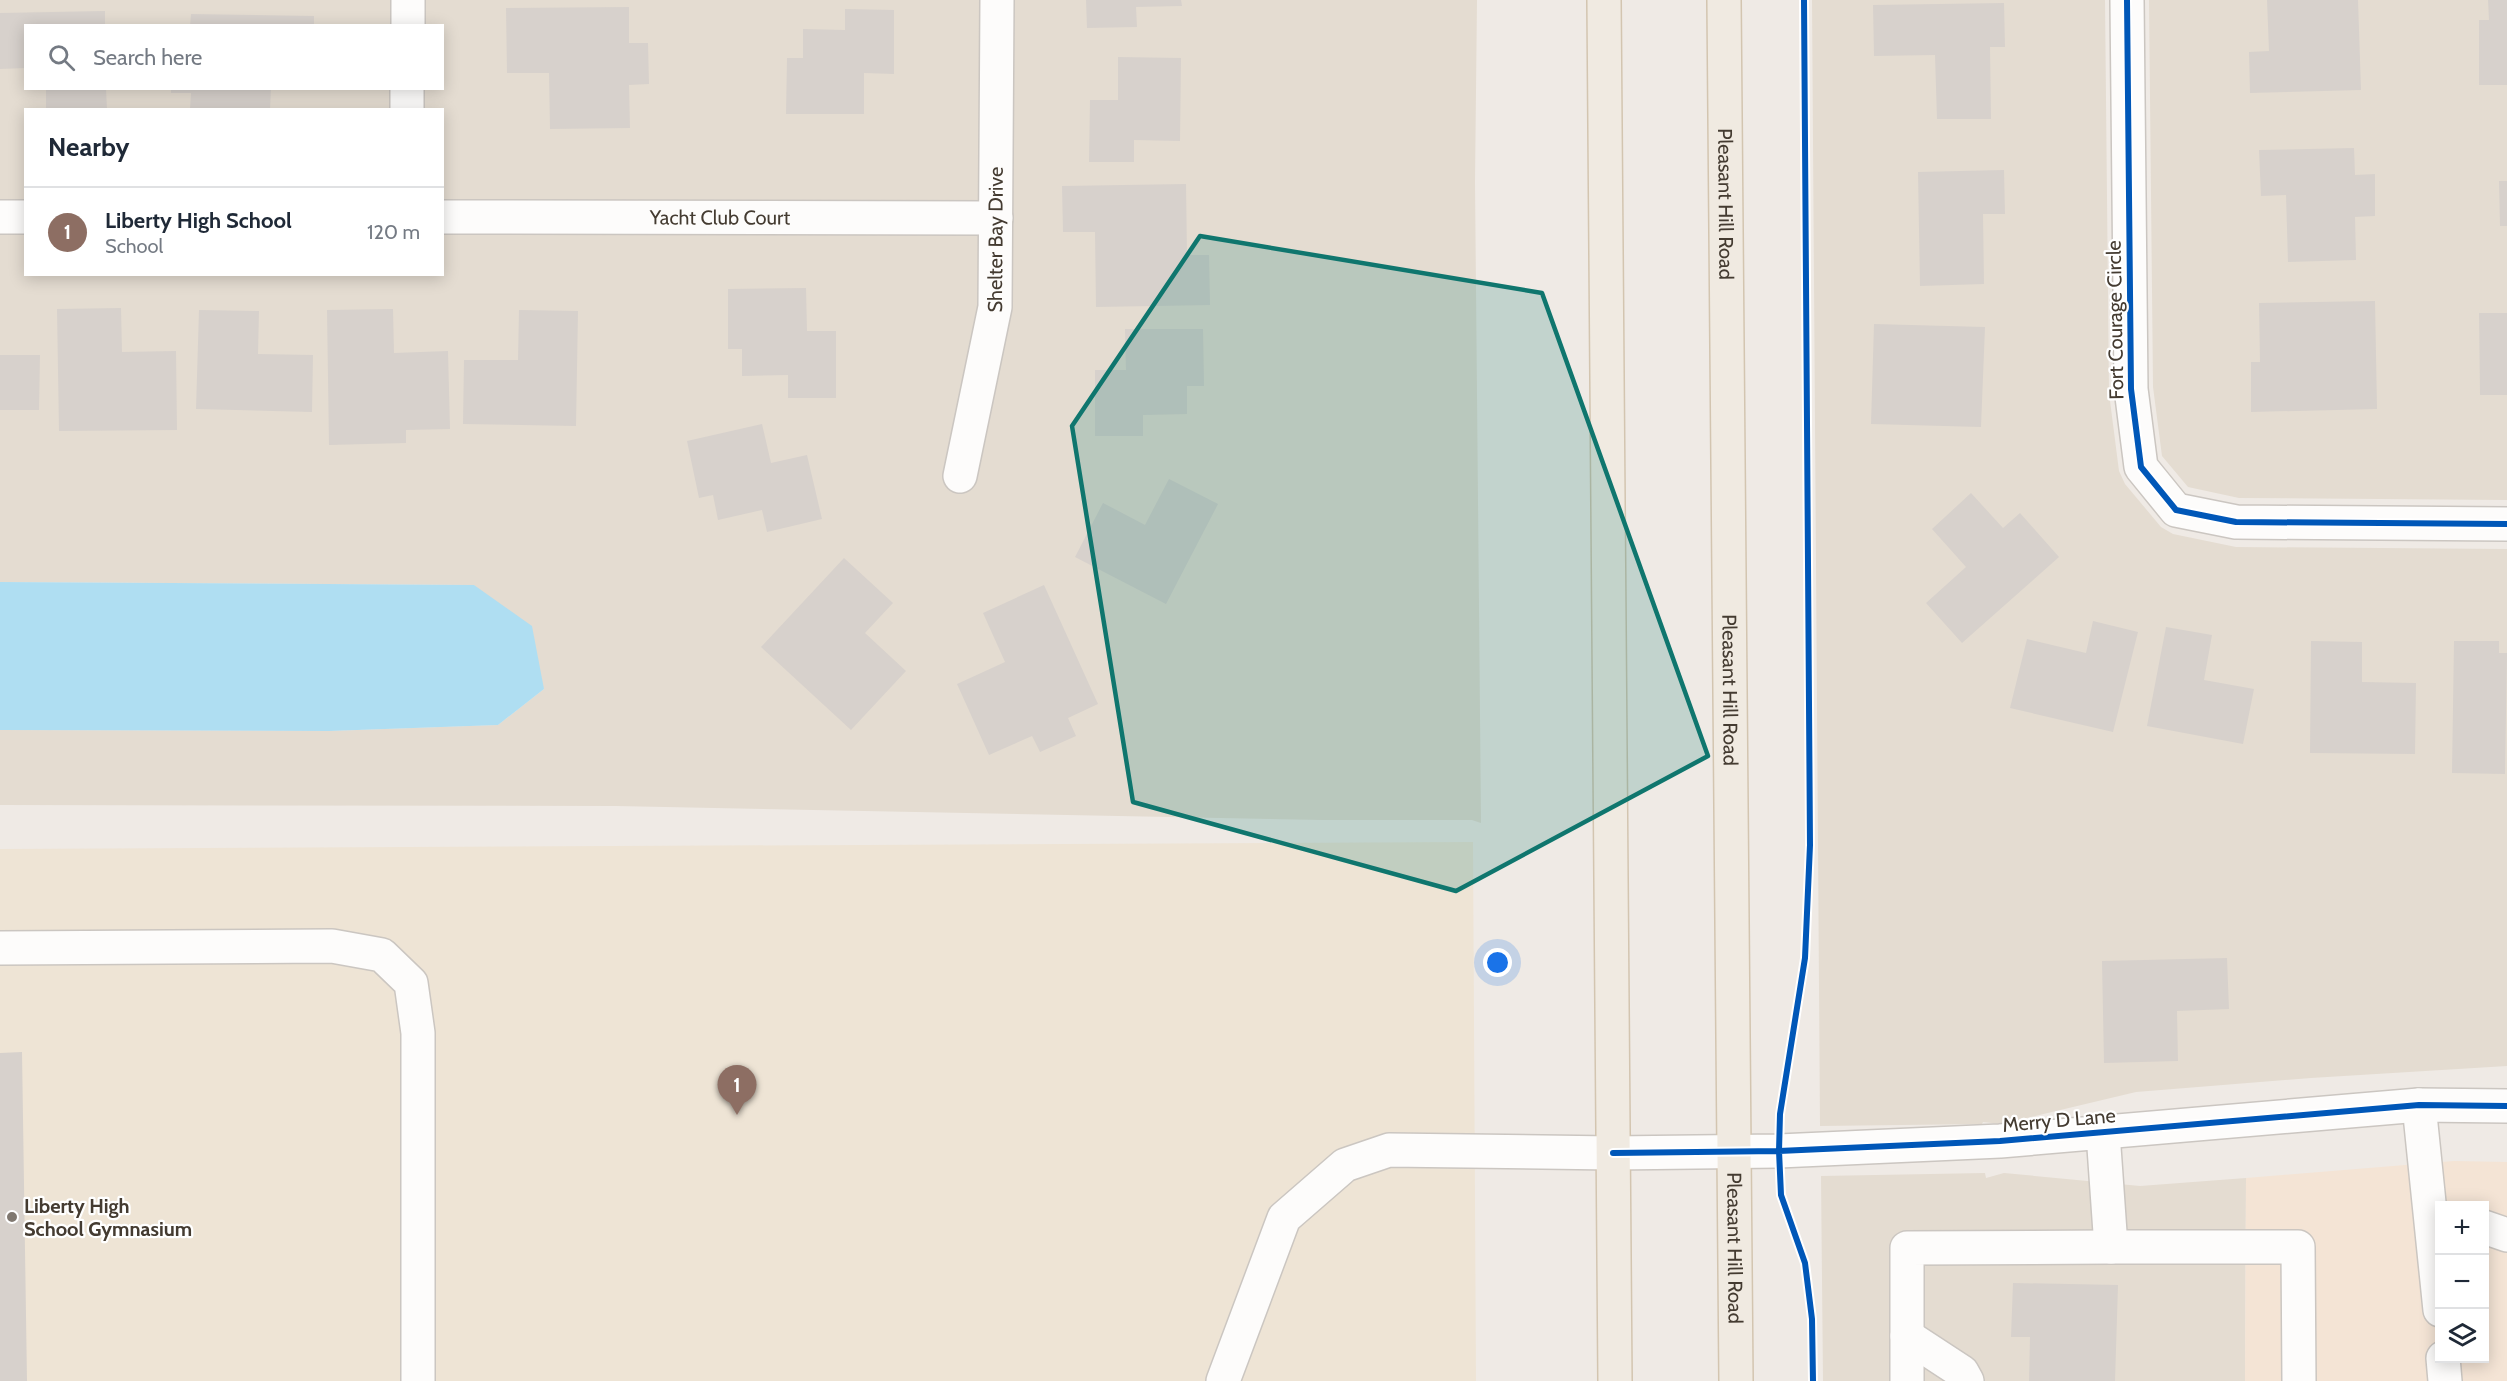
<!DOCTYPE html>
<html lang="en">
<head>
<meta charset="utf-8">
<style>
	:root { --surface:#fff; --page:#f2f2f3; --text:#1f2937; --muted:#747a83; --line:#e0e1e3; --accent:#ea580c }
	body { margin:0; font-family:Cabin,sans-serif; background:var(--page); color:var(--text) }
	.controls { position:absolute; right:18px; bottom:18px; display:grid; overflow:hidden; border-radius:0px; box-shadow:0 3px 15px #0003 }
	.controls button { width:54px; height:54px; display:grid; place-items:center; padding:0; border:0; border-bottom:2px solid var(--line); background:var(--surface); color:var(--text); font:30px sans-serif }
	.you { position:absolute; left:1498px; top:963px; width:21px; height:21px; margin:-15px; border:4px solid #fff; border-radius:50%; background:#1a73e8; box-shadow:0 0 0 9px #1a73e833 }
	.badge { display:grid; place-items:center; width:39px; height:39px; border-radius:50%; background:var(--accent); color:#fff; font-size:20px; font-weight:700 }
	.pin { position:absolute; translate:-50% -50px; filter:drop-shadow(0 2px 3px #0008) }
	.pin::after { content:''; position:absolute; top:32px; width:21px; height:18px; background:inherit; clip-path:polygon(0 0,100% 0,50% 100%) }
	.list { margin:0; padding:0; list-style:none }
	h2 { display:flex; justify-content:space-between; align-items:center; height:78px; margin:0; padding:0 24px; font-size:26px }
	h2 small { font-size:20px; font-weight:400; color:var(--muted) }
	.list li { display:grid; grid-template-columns:39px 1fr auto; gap:18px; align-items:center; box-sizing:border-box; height:90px; padding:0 24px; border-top:2px solid var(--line) }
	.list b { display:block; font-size:22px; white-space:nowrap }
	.list p { margin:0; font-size:20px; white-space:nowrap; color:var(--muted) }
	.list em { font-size:20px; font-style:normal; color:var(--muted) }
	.icon { flex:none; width:33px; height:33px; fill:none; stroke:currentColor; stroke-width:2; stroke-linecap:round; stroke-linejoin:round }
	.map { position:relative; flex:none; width:2507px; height:1381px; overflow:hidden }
	.search { position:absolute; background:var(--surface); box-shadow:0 3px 15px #0003; left:24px; top:24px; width:420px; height:66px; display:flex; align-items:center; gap:15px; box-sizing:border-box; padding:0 21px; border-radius:0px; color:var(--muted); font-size:22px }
	.panel { position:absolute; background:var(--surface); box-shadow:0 3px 15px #0003; left:24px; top:108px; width:420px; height:168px; border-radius:0px }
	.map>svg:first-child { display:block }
	.residential { fill:#e4dcd1; fill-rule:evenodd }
	.commercial { fill:#f4e4d5; fill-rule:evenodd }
	.education { fill:#eee4d5 }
	.water { fill:#afdef2 }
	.building { fill:#d7d1cc }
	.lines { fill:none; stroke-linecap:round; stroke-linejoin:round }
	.minor-casing { stroke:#cbc6c1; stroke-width:36 }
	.major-casing { stroke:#d3c5b0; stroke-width:36 }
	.minor { stroke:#fdfcfb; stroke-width:33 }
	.major { stroke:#f0eae1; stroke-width:33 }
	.cycleway-casing { stroke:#fff; stroke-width:10 }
	.cycleway { stroke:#0057b8; stroke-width:6 }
	.marked { fill:#0f766e; fill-opacity:0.2; stroke:#0f766e; stroke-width:4.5; stroke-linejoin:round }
	.poi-dot { fill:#807870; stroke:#fff; stroke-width:2 }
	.labels { text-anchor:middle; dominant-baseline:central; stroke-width:4.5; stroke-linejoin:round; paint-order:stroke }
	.street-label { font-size:20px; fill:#443b31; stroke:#fff }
	.poi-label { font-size:20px; font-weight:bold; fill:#443b31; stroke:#fff; text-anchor:start }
</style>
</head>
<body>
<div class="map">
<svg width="2507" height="1381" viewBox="0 0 2507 1381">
	<rect width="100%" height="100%" fill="#efeae5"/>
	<path class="residential" d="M0,0h1477l-2,182 6,641 -9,-3h-149l-707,-14 -616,-1v-75l329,1 169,-6 46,-36 -70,-104 -474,-3zM26,26h416v62h-416zM26,110h416v164h-416z
		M1812,0h293l4,393 10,78 6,13 36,43 12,7 63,13 271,2v517l-196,12 -175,14 -135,32 -18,-2 -1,2 -162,2z
		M2149,0h358v500l-268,-2 -51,-11 -26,-31 -9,-69z
		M1985,1173l1,5 18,-5 136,13 106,-8 -1,203h-422l-2,-205z"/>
	<path class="commercial" d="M2454,1161l53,1v219h-262l1,-203zM2440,1206h44v152h-44z"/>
	<path class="education" d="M1473,842l3,539h-1476v-532z"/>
	<path class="water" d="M0,582l474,3 58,41 12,63 -46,36 -169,6 -329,-1z"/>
	<path class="building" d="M1086,0h95l1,6 -46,1 1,20 -50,1z
		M2267,0h91l3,90 -111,3 -1,-41 20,-1z
		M2488,0h19v85h-28v-65h10z
		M2004,3l1,44h-15l1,72h-54l-2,-64 -61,1 -1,-51z
		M629,7v36h19l1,41 -20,1 1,43 -80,1 -1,-56h-42l-1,-65z
		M845,9l49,1v64l-30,-1v41h-78l1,-56h16v-29l42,1z
		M105,11v15h-79v42l-26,1v-56z
		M191,14l123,2v10h-124z
		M1118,57l63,1 -1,83 -46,-1v22h-45l1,-62h28z
		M46,88h60l1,22h-61z
		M171,88h100l-1,22h-80l1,-17h-20z
		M2354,148l1,27 20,-1v42l-20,1 1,43 -68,2 -2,-67 -25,1 -2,-46z
		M2004,170l1,44h-22l1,70 -64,2 -2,-114z
		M2499,181h8v45h-7z
		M1186,184l1,71h22l1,50 -114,2 -1,-75h-32l-1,-46z
		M806,288l1,43h29v67h-48v-23l-46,1v-27h-14v-60z
		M2375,301l2,108 -126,3v-50h9l-1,-59z
		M121,308l1,44 54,-1 1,79 -118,1 -2,-122z
		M393,309l1,44 54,-2 2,78 -44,1v13l-77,2 -2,-135z
		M199,310l60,1 -1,43 55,1 -1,57 -116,-3z
		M519,310l59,1 -2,115 -113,-2 1,-64h54z
		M2479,313h28v82h-27z
		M1874,324l111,3 -4,100 -110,-3z
		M1125,329h78l1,57h-17v28l-44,1v21h-48v-66h31z
		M0,355h40l-1,55h-39z
		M762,424l9,39 36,-8 15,64 -55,13 -5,-22 -44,10 -5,-25 -14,3 -12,-57z
		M1169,479l49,25 -52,100 -91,-47 28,-54 42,22z
		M1971,493l32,35 17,-15 39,44 -97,86 -36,-40 40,-36 -34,-38z
		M844,558l49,45 -28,30 41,38 -55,59 -90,-83z
		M1044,585l54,119 -30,14 8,18 -36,16 -8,-16 -43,19 -32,-71 48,-22 -22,-49z
		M2093,621l45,11 -25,100 -103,-24 17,-69 59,14z
		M2166,627l46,8 -8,45 50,9 -11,55 -96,-18z
		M2311,641l51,1v40l54,1 -1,71 -105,-1z
		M2454,641h45v12h8l-2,121 -53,-1z
		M2227,958l2,51 -52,2 1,50 -74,2 -2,-102z
		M22,1052l5,329h-27v-328z
		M2013,1283l105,2 -3,96h-86l1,-44h-19z"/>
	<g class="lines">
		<g class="minor-casing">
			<g id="minor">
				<path d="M2127,0l4,389 10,78 35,43 60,12 271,2"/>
				<path d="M408,26v-26"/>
				<path d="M407,110v-22"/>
				<path d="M0,217h26"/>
				<path id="s1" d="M442,217l554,1"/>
				<path id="s2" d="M960,476l35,-169 2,-307"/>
				<path d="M0,948l332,-2 50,9 29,28 7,50v348"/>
				<path d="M2419,1105l21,205"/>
				<path d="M2103,1133l8,114h187l1,134"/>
				<path d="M2484,1227l23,8"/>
				<path d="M1907,1336l55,36 5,9"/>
				<path d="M2443,1358l2,23"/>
				<path d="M1223,1381l61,-163 61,-53 44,-15 224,3 166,-2 221,-10 419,-36 88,1"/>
				<path d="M1907,1381v-133l204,-1"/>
			</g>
		</g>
		<g class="major-casing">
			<g id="major">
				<path d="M1604,0l11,1381"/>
				<path id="s3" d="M1724,0l12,1381"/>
			</g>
		</g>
		<use href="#minor" class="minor"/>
		<use href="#major" class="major"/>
		<g class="cycleway-casing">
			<path id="cycleway" d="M1804,0l6,845 -5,113 -25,156 -1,37 2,44 24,68 7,56 1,62
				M2127,0l4,389 10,78 35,43 60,12 271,2
				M1613,1153l166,-2 221,-10 419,-36 88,1"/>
		</g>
		<use href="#cycleway" class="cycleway"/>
	</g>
	<path class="marked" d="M1200,236l342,57 166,463 -252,135 -323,-89 -61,-376z"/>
	<circle class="poi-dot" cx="12" cy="1217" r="6"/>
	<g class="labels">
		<g class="street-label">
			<text stroke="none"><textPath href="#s3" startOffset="204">Pleasant Hill Road</textPath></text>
			<text stroke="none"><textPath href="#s1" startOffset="278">Yacht Club Court</textPath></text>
			<text stroke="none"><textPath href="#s2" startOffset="240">Shelter Bay Drive</textPath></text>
			<text transform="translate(2115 320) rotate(-91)">Fort Courage Circle</text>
			<text stroke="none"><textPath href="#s3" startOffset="690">Pleasant Hill Road</textPath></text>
			<text transform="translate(2059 1120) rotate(-5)">Merry D Lane</text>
			<text stroke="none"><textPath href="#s3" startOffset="1248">Pleasant Hill Road</textPath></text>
		</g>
		<g class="poi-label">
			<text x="24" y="1206">Liberty High<tspan x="24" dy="23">School Gymnasium</tspan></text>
		</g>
	</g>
</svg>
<div class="controls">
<button>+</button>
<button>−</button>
<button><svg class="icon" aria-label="layers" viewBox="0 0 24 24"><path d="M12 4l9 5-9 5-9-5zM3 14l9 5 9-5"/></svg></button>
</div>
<div class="you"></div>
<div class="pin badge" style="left:737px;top:1115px;background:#8d6e63">1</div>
<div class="search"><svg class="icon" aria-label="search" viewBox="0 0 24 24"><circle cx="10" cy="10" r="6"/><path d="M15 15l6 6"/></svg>Search here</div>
<section class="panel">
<h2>Nearby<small></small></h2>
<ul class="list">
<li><span class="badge" style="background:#8d6e63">1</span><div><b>Liberty High School</b><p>School</p></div><em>120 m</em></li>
</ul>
</section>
</div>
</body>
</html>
